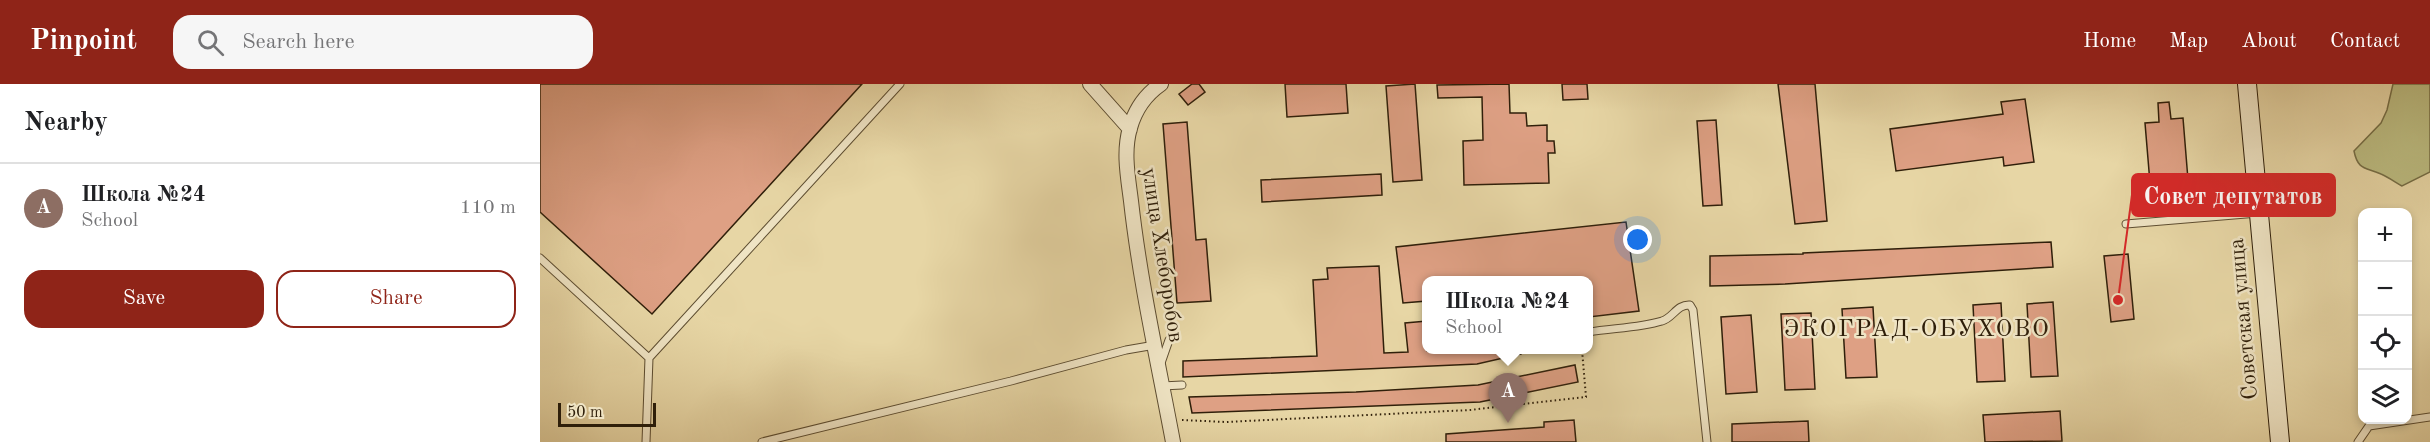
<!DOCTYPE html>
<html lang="en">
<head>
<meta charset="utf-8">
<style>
	:root { --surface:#fff; --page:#f6f6f6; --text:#202124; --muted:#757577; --line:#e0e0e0; --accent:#8f2418 }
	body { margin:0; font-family:"Old Standard TT",serif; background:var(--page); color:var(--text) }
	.controls { position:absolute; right:18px; bottom:18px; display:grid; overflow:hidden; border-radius:12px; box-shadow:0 3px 9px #0003 }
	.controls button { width:54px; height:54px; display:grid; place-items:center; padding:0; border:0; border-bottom:2px solid var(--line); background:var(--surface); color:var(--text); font:30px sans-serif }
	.scale { position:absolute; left:18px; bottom:15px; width:98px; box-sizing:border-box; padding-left:6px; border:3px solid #2f1f0a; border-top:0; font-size:16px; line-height:21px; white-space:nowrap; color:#2f1f0a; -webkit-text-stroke:4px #efe4c4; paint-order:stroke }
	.you { position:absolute; left:1098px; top:156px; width:21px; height:21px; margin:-15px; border:4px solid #fff; border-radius:50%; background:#1a73e8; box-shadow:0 0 0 9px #1a73e833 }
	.badge { display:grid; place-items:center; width:39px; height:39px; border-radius:50%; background:var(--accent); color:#fff; font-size:20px; font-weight:700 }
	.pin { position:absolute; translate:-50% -50px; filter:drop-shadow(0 2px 3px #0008) }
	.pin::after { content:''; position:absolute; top:32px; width:21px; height:18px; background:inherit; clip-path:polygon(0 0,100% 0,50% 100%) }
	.popup { position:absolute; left:882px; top:192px; width:171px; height:78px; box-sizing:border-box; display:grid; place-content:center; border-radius:12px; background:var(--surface); filter:drop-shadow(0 2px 4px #0005); font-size:20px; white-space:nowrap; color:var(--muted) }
	.popup b { font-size:22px; color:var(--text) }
	.popup::after { content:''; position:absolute; left:50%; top:100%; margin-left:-12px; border:12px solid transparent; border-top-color:var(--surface) }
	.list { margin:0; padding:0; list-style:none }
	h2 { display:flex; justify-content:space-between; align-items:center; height:78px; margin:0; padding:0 24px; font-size:26px }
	h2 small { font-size:20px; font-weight:400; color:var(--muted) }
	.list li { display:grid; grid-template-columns:39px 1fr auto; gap:18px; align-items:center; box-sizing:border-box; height:90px; padding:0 24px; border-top:2px solid var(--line) }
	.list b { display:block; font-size:22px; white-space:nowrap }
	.list p { margin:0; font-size:20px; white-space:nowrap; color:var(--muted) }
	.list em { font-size:20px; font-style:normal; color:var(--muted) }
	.actions { display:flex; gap:12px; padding:18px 24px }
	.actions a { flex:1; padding:14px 0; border:2px solid var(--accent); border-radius:18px; text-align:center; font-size:21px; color:var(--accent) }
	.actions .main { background:var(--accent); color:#fff }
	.icon { flex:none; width:33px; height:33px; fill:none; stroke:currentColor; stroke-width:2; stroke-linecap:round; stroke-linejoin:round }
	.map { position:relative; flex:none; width:1890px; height:358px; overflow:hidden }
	header { display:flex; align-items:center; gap:36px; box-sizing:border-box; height:84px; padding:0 30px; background:var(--accent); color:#fff }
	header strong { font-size:28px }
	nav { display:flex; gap:33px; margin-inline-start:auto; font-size:21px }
	.search { width:420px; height:54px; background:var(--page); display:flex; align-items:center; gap:15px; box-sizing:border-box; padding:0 21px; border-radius:18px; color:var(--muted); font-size:22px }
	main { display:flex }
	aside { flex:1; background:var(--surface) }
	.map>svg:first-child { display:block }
	.green { fill:#bcbc81; stroke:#766e46; stroke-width:1.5 }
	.building { fill:#dea084; stroke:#2f1f0a; stroke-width:1.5 }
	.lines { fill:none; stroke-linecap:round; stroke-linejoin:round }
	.lane-casing { stroke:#5d4d31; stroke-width:9 }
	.street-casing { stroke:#5d4d31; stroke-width:16 }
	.secondary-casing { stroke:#2f1f0a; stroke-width:20 }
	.path { stroke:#2f1f0a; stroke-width:2; stroke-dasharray:1.5 3; stroke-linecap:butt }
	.lane { stroke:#efe4c4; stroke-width:7 }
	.street { stroke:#efe4c4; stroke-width:14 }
	.secondary { stroke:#efe4c4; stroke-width:18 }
	.labels { text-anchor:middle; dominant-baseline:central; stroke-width:5; stroke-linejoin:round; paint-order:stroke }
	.street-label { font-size:22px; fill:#2f1f0a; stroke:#efe4c4 }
	.neighbourhood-label { font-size:24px; letter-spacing:1.5px; fill:#2f1f0a; stroke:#efe4c4 }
	.leader { fill:none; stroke:#d62828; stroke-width:2 }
	.callout-dot { fill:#d62828; stroke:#efe4c4; stroke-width:2 }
	.callout { fill:#d62828; stroke:#d62828; stroke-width:2 }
	.callout-label { font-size:24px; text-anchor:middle; font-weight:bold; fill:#fff }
</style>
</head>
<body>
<header>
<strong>Pinpoint</strong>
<div class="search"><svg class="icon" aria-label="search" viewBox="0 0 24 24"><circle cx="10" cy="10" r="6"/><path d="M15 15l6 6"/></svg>Search here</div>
<nav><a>Home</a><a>Map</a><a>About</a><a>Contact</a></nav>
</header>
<main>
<aside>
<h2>Nearby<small></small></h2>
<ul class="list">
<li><span class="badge" style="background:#8d6e63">A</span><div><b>Школа №24</b><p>School</p></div><em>110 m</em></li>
</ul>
<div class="actions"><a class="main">Save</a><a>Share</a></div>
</aside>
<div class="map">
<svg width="1890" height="358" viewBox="0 0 1890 358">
	<rect width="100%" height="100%" fill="#e7d6a5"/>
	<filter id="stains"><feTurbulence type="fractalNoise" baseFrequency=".00333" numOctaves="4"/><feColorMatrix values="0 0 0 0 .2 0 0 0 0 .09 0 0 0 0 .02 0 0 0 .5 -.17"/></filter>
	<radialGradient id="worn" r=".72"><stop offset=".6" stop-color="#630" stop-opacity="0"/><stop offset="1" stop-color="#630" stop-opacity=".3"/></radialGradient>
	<path class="green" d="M1853,0h37v88l-28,14c-7,-4 -14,-9 -21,-12 -15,-7 -23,-3 -27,-23l27,-28 6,-13z"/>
	<path class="building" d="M0,0h322l-210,230 -112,-102z
		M652,0h7l6,8 -17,13 -9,-11z
		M745,0h61l2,29 -61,4z
		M875,0l7,96 -29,2 -7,-96z
		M969,0l1,29h16l1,13 20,-1v16h7l1,12h-7l1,30 -85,2 -1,-44 20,-1 -1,-43 -44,1 -1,-13z
		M1022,0h25l1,15 -25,1z
		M1238,0h37l12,137 -32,3z
		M1485,15l9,63 -30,4 -1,-9 -107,14 -6,-42 113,-15 -2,-12z
		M1629,18l2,17 12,-1 6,74 -13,1 2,17 -11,1 -2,-17 -14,1 -6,-72 14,-1 -1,-19z
		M1176,36l6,85 -19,1 -6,-85z
		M647,38l9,118 10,-1 5,62 -34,2 -14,-179z
		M841,90l1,21 -120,7 -1,-22z
		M1086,138l13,89 -50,6v-37h-162v21l-24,2 -7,-56z
		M1511,158l2,25 -268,17 -75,2v-30l93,-2v-1z
		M1588,170l6,65 -23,3 -7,-66z
		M839,182l5,87 24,-1 -3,-29 22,-2v30l93,-1 1,4 -44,10 -294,13v-16l134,-5 -4,-76 15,-1 -1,-11z
		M1513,218l5,74 -27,1 -4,-73z
		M1461,219l4,78 -28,1 -4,-77z
		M1333,223l4,70 -31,1 -4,-69z
		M1271,229l4,76 -30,1 -4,-76z
		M1211,231l6,77 -31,2 -5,-77z
		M1035,281l3,17 -98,20 -288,11 -3,-16 167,-5 122,-7z
		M1520,327l2,30 -77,1 -2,-27z
		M1034,336l2,22h-130v-8l98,-7v-5z
		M1268,337l1,21h-77v-18z"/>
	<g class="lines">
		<g class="lane-casing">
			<path id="lane" d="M1586,140l132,-11
				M0,174l109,100
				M1049,248c23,-4 50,-4 73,-11 11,-3 15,-17 28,-16l3,5 14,132
				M621,279l8,-23
				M622,302l20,-1
				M106,358l3,-84 251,-274
				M222,358l249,-61 115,-31 29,-5
				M1818,358l11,-16 61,-9"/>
		</g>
		<g class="street-casing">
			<path id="street" d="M550,0l40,45
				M621,0c-16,11 -26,26 -31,44 -7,24 -2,49 1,73 9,81 27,161 42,241"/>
		</g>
		<g class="secondary-casing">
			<path id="secondary" d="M1707,0l33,358"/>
		</g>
		<path class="path" d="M642,336l44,2 244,-12 116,-13 -4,-47"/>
		<use href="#lane" class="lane"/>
		<use href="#street" class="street"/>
		<use href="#secondary" class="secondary"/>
	</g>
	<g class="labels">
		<g class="street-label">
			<text transform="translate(622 171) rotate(81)">улица Хлеборобов</text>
			<text transform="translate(1704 235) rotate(-95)">Советская улица</text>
		</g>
		<g class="neighbourhood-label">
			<text x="1377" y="246">ЭКОГРАД-ОБУХОВО</text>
		</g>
	</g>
	<path class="leader" d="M1578 216L1592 111"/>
	<circle class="callout-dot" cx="1578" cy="216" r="6"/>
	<rect class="callout" x="1592" y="90" width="203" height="42" rx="6"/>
	<g class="callout-label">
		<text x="1693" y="120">Совет депутатов</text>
	</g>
	<rect width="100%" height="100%" filter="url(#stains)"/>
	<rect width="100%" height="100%" fill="url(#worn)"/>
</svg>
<div class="controls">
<button>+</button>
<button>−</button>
<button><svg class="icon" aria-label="locate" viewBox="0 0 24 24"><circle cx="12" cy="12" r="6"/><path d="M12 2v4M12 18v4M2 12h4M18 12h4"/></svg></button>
<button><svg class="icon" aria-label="layers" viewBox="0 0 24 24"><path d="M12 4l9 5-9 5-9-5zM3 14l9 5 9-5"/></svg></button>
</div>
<div class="scale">50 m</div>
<div class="you"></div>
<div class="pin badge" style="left:968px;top:339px;background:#8d6e63">A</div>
<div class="popup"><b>Школа №24</b>School</div>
</div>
</main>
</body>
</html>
